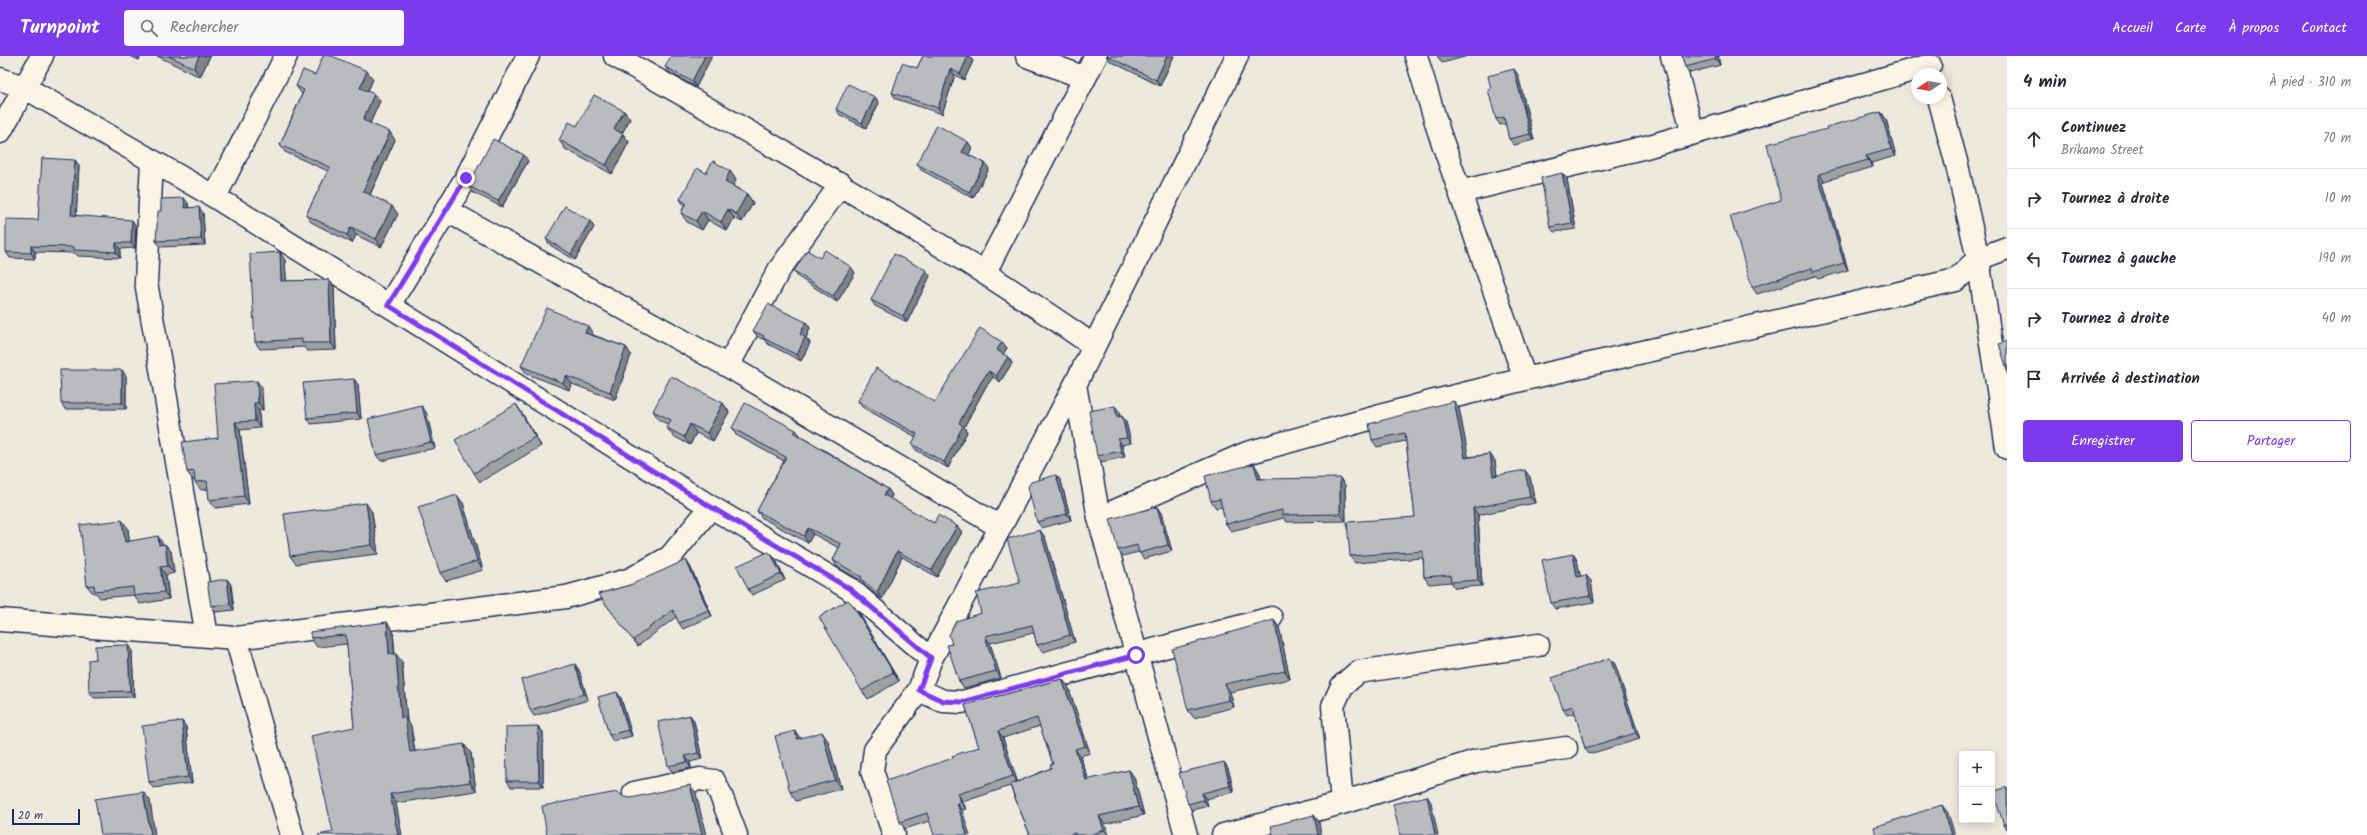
<!DOCTYPE html>
<html lang="fr">
<head>
<meta charset="utf-8">
<style>
	:root { --surface:#fff; --page:#f7f7f7; --text:#2b2b33; --muted:#7c7c81; --line:#e1e1e2; --accent:#7c3aed }
	body { margin:0; font-family:Kalam,sans-serif; background:var(--page); color:var(--text) }
	.controls { position:absolute; right:12px; bottom:12px; display:grid; overflow:hidden; border-radius:4px; box-shadow:0 2px 10px #0003 }
	.controls button { width:36px; height:36px; display:grid; place-items:center; padding:0; border:0; border-bottom:1px solid var(--line); background:var(--surface); color:var(--text); font:20px sans-serif }
	.compass { position:absolute; left:1911px; top:12px; width:36px; height:36px; border-radius:50%; background:var(--surface); box-shadow:0 2px 10px #0003; rotate:258deg }
	.scale { position:absolute; left:12px; bottom:10px; width:68px; box-sizing:border-box; padding-left:4px; border:2px solid #1b2f5e; border-top:0; font-size:11px; line-height:14px; white-space:nowrap; color:#1b2f5e; -webkit-text-stroke:3px #fcf5e5; paint-order:stroke }
	.stop { position:absolute; width:12px; height:12px; margin:-9px; border:3px solid #7c3aed; border-radius:50%; background:#fff }
	.stop.end { background:#7c3aed; border-color:#fff; box-shadow:0 1px 4px #0008 }
	.list { margin:0; padding:0; list-style:none }
	h2 { display:flex; justify-content:space-between; align-items:center; height:52px; margin:0; padding:0 16px; font-size:17px }
	h2 small { font-size:13px; font-weight:400; color:var(--muted) }
	.list li { display:grid; grid-template-columns:26px 1fr auto; gap:12px; align-items:center; box-sizing:border-box; height:60px; padding:0 16px; border-top:1px solid var(--line) }
	.list b { display:block; font-size:15px; white-space:nowrap }
	.list p { margin:0; font-size:13px; white-space:nowrap; color:var(--muted) }
	.list em { font-size:13px; font-style:normal; color:var(--muted) }
	.actions { display:flex; gap:8px; padding:12px 16px }
	.actions a { flex:1; padding:9px 0; border:1px solid var(--accent); border-radius:4px; text-align:center; font-size:14px; color:var(--accent) }
	.actions .main { background:var(--accent); color:#fff }
	.icon { flex:none; width:22px; height:22px; fill:none; stroke:currentColor; stroke-width:2; stroke-linecap:round; stroke-linejoin:round }
	.map { position:relative; flex:none; width:2007px; height:779px; overflow:hidden }
	header { display:flex; align-items:center; gap:24px; box-sizing:border-box; height:56px; padding:0 20px; background:var(--accent); color:#fff }
	header strong { font-size:19px }
	nav { display:flex; gap:22px; margin-inline-start:auto; font-size:14px }
	.search { width:280px; height:36px; background:var(--page); display:flex; align-items:center; gap:10px; box-sizing:border-box; padding:0 14px; border-radius:4px; color:var(--muted); font-size:15px }
	main { display:flex }
	aside { flex:1; background:var(--surface) }
	.map>svg:first-child { display:block }
	.lines { fill:none; stroke-linecap:round; stroke-linejoin:round }
	.minor-casing { stroke:#1b2f5e; stroke-width:25 }
	.minor { stroke:#fcf5e5; stroke-width:22 }
	.wall { fill:#a0a1a3; stroke:#1b2f5e; fill-rule:evenodd }
	.shaded-wall { fill:#828385; stroke:#1b2f5e }
	.building { fill:#babbbe; stroke:#1b2f5e }
	.route { stroke:#7c3aed; stroke-width:5 }
</style>
</head>
<body>
<header>
<strong>Turnpoint</strong>
<div class="search"><svg class="icon" aria-label="search" viewBox="0 0 24 24"><circle cx="10" cy="10" r="6"/><path d="M15 15l6 6"/></svg>Rechercher</div>
<nav><a>Accueil</a><a>Carte</a><a>À propos</a><a>Contact</a></nav>
</header>
<main>
<div class="map">
<svg width="2007" height="779" viewBox="0 0 2007 779">
	<rect width="100%" height="100%" fill="#eee9dd"/>
	<filter id="ink" filterUnits="userSpaceOnUse"><feTurbulence type="fractalNoise" baseFrequency=".025" numOctaves="2"/><feDisplacementMap in="SourceGraphic" scale="8" xChannelSelector="R" yChannelSelector="G"/><feConvolveMatrix kernelMatrix="1 2 1 2 8 2 1 2 1" color-interpolation-filters="sRGB"/></filter>
	<g filter="url(#ink)">
		<g class="lines">
			<g class="minor-casing">
				<path id="minor" d="M615,0c162,92 326,183 479,290
					M1027,0l58,22
					M1672,0l21,77
					M0,23l24,8 191,110 496,310 139,82 81,70 144,-274 162,-329
					M1939,42l18,67 21,94 29,-11
					M0,76l42,-76
					M152,105l-6,121 61,354
					M1460,136l186,-45 284,-82
					M215,141l71,-141
					M446,154l282,156 272,161
					M985,216l111,-216
					M389,249l77,-127 62,-122
					M728,310l51,-96 62,-86
					M1525,323l431,-99 22,-21 29,189
					M1075,329l24,133 87,317
					M1099,462l148,-65 180,-50 98,-24 -86,-247 -23,-76
					M0,564l236,18 330,-41 65,-18 39,-22 41,-50
					M236,582l56,197
					M919,634l24,11 19,1 309,-84
					M634,737l66,-14 14,2 6,12 16,42
					M1342,747l-9,-97 9,-20 16,-14 180,-27
					M894,779l-22,-64 3,-21 44,-60 12,-31
					M1223,779l119,-32 134,-42 90,-13"/>
			</g>
			<use href="#minor" class="minor"/>
		</g>
		<path class="wall" d="M130,0h11l-2,4z
			M157,0h53l-10,21z
			M712,0l-16,31 -26,-14 -5,-6z
			M923,0h46l4,5 -9,19 -9,-5 -13,39 -46,-15 -4,-6 25,-25z
			M1106,0h68l-14,30 -50,-25z
			M1437,0h31l-26,7z
			M1682,0h38h-2l2,9 -30,8 -5,-6z
			M315,19l58,4 -5,12 12,10 -10,22 25,17 -25,55 28,19 -17,33 -25,-12 -4,8 -41,-21 -5,-7 22,-44 -43,-19 -5,-7 22,-51 -6,-8z
			M1518,19l16,65 -20,5 -5,-6 -3,-15 -6,1 -4,-6 -5,-30z
			M875,41l4,6 -13,25 -26,-13 -4,-6z
			M624,55l6,8 -8,14 7,9 -17,32 -47,-25 -6,-9 18,-14z
			M1881,56l5,7 10,37 -25,7 2,4 -49,14 -1,2 25,87 -30,9 -3,-3 -58,18 -5,-7 29,-87 46,-71z
			M968,86l4,6 -4,7 17,8 4,6 -16,29 -52,-28 -4,-6z
			M75,104l4,6 -3,49 60,11 -1,22 -15,1v9l-42,-2 -3,-3 -40,-1v7l-25,-1 -4,-6 32,-32z
			M528,105l-26,46 -30,-15 -4,-6z
			M730,115l6,9 -3,6 14,8 6,9 -11,19 -8,-4 -7,13 -19,-11 -6,10 -15,-8 -6,-9 3,-7 -4,-7 26,-26z
			M1562,117l5,6 9,50 -22,3 -4,-5z
			M188,147l1,5 14,5 2,32 -45,2 -4,-6 5,-30z
			M594,171l-19,33 -25,-15 -4,-6z
			M820,202l31,9 4,6 -18,29 -39,-25 -4,-6z
			M285,204l1,21 43,-1 5,7 2,63 -29,1 -3,-4 -44,2 -5,-7z
			M930,220l-23,46 -32,-16 -4,-6z
			M806,266l4,6 -4,10 4,5 -9,18 -33,-17 -3,-4 -7,-3 -5,-6z
			M593,278v1l33,12 5,8 -16,45 -43,-16 -3,6 -42,-16 -6,-8z
			M1002,286l5,6 -4,6 5,3 4,6 -12,19 -7,-5 -8,11 -21,39 3,5 -19,36 -32,-18 -4,-6 4,-7 -54,-30 -4,-6 77,1z
			M126,320v33h-61l-4,-6z
			M354,323l4,6 3,34 -50,5 -4,-6z
			M262,332l1,22 -4,1 1,17 -20,2 9,74 -34,4 -6,-8 -1,-11 -7,1 -6,-8v-2h-2l-6,-8z
			M723,347l6,9 -16,29 -17,-8 -6,12 -17,-9 -6,-8 2,-3 -10,-5 -6,-9z
			M1459,352l9,49 22,-3 5,7 2,15 33,1 5,26 -57,12 4,71 -27,2 -4,-6 -22,2 -5,-7 -1,-19 -68,5 -5,-7 65,-39 -9,-76 -29,6 -5,-7z
			M1119,355l1,5 6,6 5,21 -9,2 3,12 -23,5 -5,-6z
			M426,356l9,36 -54,13 -5,-6z
			M522,357l19,33 -61,36 -6,-9z
			M732,372l69,8 87,53 4,6 -2,4 44,24 23,3 5,6 -25,45 -35,-20 -20,42 -17,-13 -3,-5 -25,-14 -4,-7 6,-12 -26,-14 -5,9 -46,-25 -5,-7 27,-50 -48,-26z
			M1254,408l5,8 2,7 84,6 1,36 -59,1 -3,-4 -53,13 -5,-7 -4,-17 -6,1 -5,-7z
			M1056,419l5,6 10,39 -29,8 -5,-6z
			M463,447l20,67 -37,11 -6,-8z
			M1157,451l4,6 11,38 -28,8 -5,-7 -17,4 -4,-6z
			M372,456l6,42 -82,10 -6,-8z
			M128,472l1,13 34,3 8,7 3,22 -8,2 3,24 -29,5 -6,-8v-1l-34,3 -4,-5h-3l-6,-7z
			M1045,481l30,105 -32,10 -6,-7 -3,-12 -44,10 11,35 -37,10 -5,-7 -7,-37 29,-31 39,-30z
			M1573,498l4,6 3,16 11,5 3,21 -39,7 -4,-6z
			M776,504l9,20 -33,15 -4,-6z
			M690,510l22,50 -29,13 -4,-6 -3,-6 -38,29 -40,-52 32,-9z
			M227,523l4,6 3,25 -18,2 -5,-6z
			M852,548l7,9 40,68 -31,18 -6,-8z
			M387,566l6,9 2,23 7,8 5,59 4,5 4,25 56,2 5,38 -80,12 -63,29 21,-105 -7,-83 -30,3 -6,-9z
			M1279,571l11,52 -60,13 4,15 -40,11 -6,-8z
			M132,595l2,46 -40,1 -5,-6 7,-33z
			M1610,602l5,6 25,75 -51,15 -4,-6 -10,-35 -8,2 -4,-6z
			M579,614l9,30 -54,16 -4,-6z
			M1062,623l6,7 22,67 -10,3 9,24 40,-10 5,7 10,38 -39,9 4,11h-79l-20,-49 -47,16 3,7 -61,20 -5,-7 53,-64 26,-11 -14,-42zM1040,670l13,38 -2,4 -34,14 -14,-44z
			M621,642l11,38 -19,5 -4,-6z
			M690,659l4,6 8,38 -12,3 1,6 -19,4 -4,-6z
			M182,665l4,6 6,56 -39,5 -4,-6z
			M538,670l5,6v55h-32l-4,-6z
			M800,682l28,3 13,48 -45,12 -6,-9z
			M1228,712l6,24 -28,7 2,7 -16,4 -4,-6z
			M2007,731v42l-3,-4z"/>
		<path class="shaded-wall" d="M136,0h5l-2,4z
			M199,0h11l-10,21 -6,-9z
			M705,0h7l-16,31 -4,-6z
			M968,0h1l4,5 -9,19 -4,-6z
			M1167,0h7l-14,30 -4,-6z
			M1715,0h3l2,9 -4,-6z
			M950,13l5,6 -13,39 -4,-6z
			M1514,13l4,6 16,65 -4,-6z
			M367,15l6,8 -7,16 -6,-7z
			M374,38l6,7 -12,27 -5,-8z
			M875,41l4,6 -13,25 -4,-5z
			M624,55l6,8 -10,18 -6,-8z
			M1881,56l5,7 10,37 -5,-7z
			M390,76l5,8 -27,59 -5,-8z
			M623,78l6,8 -17,32 -6,-9z
			M968,86l4,6 -5,10 -5,-6z
			M524,99l4,6 -26,46 -4,-6z
			M1866,100l5,7 2,4 -5,-7z
			M75,104l4,6 -3,55 -5,-6z
			M985,107l4,6 -16,29 -4,-6z
			M730,115l6,9 -5,10 -6,-8z
			M1562,117l5,6 9,50 -4,-6z
			M1819,118l5,7 -1,2 25,87 -4,-7 -26,-87z
			M747,138l6,9 -11,19 -6,-8z
			M184,142l4,5 1,11 -4,-6z
			M392,150l6,8 -17,33 -5,-8z
			M199,151l4,6 2,32 -4,-6z
			M728,153l6,9 -7,13 -6,-9z
			M702,155l6,9 -6,10 -6,-9z
			M132,164l4,6 -1,22 -4,-5z
			M590,165l4,6 -19,33 -4,-6z
			M351,171l5,8 -4,8 -5,-8z
			M116,187l4,6v9l-4,-6z
			M31,190l4,6v7l-4,-6z
			M280,196l5,8 2,28 -6,-7z
			M851,211l4,6 -18,29 -4,-6z
			M926,214l4,6 -23,46 -4,-6z
			M329,224l5,7 2,63 -5,-7z
			M806,266l4,6 -4,10 4,5 -9,18 -4,-6 3,-21z
			M588,270l5,8 -2,6 -6,-7z
			M1002,286l5,6 -5,8 -5,-6z
			M626,291l5,8 -16,45 -5,-8z
			M1008,301l4,6 -12,19 -4,-6z
			M122,314l4,6v33l-4,-6z
			M989,315l4,6 -8,11 -21,39 3,5 -19,36 -4,-6 15,-39 22,-41z
			M566,320l6,8 -3,6 -6,-7z
			M354,323l4,6 3,34 -4,-6z
			M257,325l5,7 1,22 -5,-7z
			M1454,345l5,7 11,57 -5,-7z
			M254,347l5,8 1,17 -5,-7z
			M723,347l6,9 -16,29 -6,-8z
			M516,348l6,9 19,33 -6,-9z
			M422,350l4,6 9,36 -4,-6z
			M1115,350l4,5 2,12 -4,-6z
			M1122,360l4,6 5,21 -4,-5z
			M235,366l5,8 9,74 -5,-8z
			M690,368l6,9 -6,12 -6,-8z
			M796,374l5,6 -7,-3z
			M1118,383l4,6 3,12 -4,-6z
			M1490,398l5,7 3,22 -5,-7z
			M1254,408l5,8 4,15 -5,-8z
			M1525,414l5,7 5,26 -5,-6z
			M1056,419l5,6 10,39 -4,-6z
			M1340,422l5,7 1,36 -6,-7z
			M888,433l4,6 -3,7 -5,-7z
			M457,439l6,8 20,67 -6,-9z
			M366,447l6,9 6,42 -6,-9z
			M1157,451l4,6 11,38 -4,-6z
			M1473,452l5,7 4,71 -4,-6z
			M122,464l6,8 2,21 -5,-7z
			M957,470l5,6 -25,45 -5,-7z
			M808,472l5,6 -5,9 -4,-7z
			M1040,474l5,7 30,105 -5,-7z
			M158,480l5,8 -4,1z
			M165,488l6,7 3,22 -6,-7z
			M897,495l5,6 -20,42 -5,-7z
			M771,498l5,6 9,20 -4,-6z
			M1573,498l4,6 5,23 -5,-6z
			M686,504l4,6 22,50 -4,-6z
			M160,511l6,8 3,24 -5,-7z
			M1586,519l5,6 3,21 -4,-6z
			M227,523l4,6 3,25 -4,-6z
			M852,548l7,9 40,68 -6,-9z
			M1274,564l5,7 11,52 -5,-8z
			M387,566l6,9 2,32 -6,-9z
			M985,580l5,7 11,35 -5,-7z
			M128,589l4,6 2,46 -4,-6z
			M396,598l6,8 5,59 4,5 5,35 -6,-9 -9,-34z
			M1610,602l5,6 25,75 -4,-6z
			M575,608l4,6 9,30 -4,-6z
			M1062,623l6,7 22,67 -5,-7z
			M1225,628l5,8 4,15 -5,-7z
			M617,636l4,6 11,38 -4,-6z
			M690,659l4,6 8,38 -4,-6z
			M182,665l4,6 6,56 -4,-6z
			M538,670l5,6v55l-4,-6z
			M795,675l6,8h-4z
			M998,675l5,7 15,45 -5,-7z
			M822,676l6,9 13,48 -6,-9z
			M464,688l7,9 5,38 -6,-9z
			M1075,693l5,7 11,32 -5,-8z
			M685,700l5,6 1,6 -4,-6z
			M1224,706l4,6 6,24 -4,-6z
			M1129,714l5,7 10,38 -6,-8z
			M690,729l6,8 10,42h-4z
			M143,736l7,8 5,35h-4z
			M1202,737l4,6 2,7 -5,-6z
			M390,738l6,9 6,32h-4z
			M958,738l5,8 3,7 -5,-7z
			M1427,740l4,6 7,33h-3z
			M957,747l5,7 8,25h-3z
			M1942,749l6,8 7,22h-3z
			M1314,759l5,7 2,13h-3z
			M1099,760l6,8 4,11 -5,-5z"/>
		<path class="building" d="M169,0h30l-5,12z
			M323,0h9l35,15 -7,17 14,6 -11,26 27,12 -27,59 29,15 -16,33 -25,-12 -4,8 -41,-20 24,-48 -50,-22 24,-55 -8,-4 7,-16 12,5z
			M671,0h34l-13,25 -27,-14z
			M923,0h45l-8,18 -10,-5 -12,39 -46,-15 10,-30 15,5z
			M1107,0h60l-11,24z
			M1682,0h33l1,3 -31,8z
			M1514,13l16,65 -21,5 -5,-22 -8,2 -8,-29 3,-1 -3,-13z
			M848,28l27,13 -13,26 -26,-14z
			M594,39l30,16 -10,18 9,5 -17,31 -47,-25 10,-18 8,4z
			M1881,56l10,37 -25,7 2,4 -49,14 -1,2 26,87 -31,9 -1,-4 -60,19 -22,-71 51,-16 -14,-56 60,-15 -1,-2z
			M937,69l31,17 -6,10 23,11 -16,29 -52,-28z
			M493,83l31,16 -26,46 -30,-15z
			M42,102l33,2 -4,55 61,5 -1,23h-15v9l-42,-2v-3l-43,-1v7l-25,-1v-33l32,1z
			M713,105l17,10 -5,11 22,12 -11,20 -8,-5 -7,13 -19,-11 -6,10 -15,-8 5,-10 -6,-4 17,-31 9,5z
			M1562,117l10,50 -22,4 -9,-49z
			M184,142l1,10 14,-1 2,32 -45,2 2,-30h3v-12z
			M565,150l25,15 -19,33 -25,-15z
			M807,194l13,8 5,-8 26,17 -18,29 -39,-25z
			M280,196l1,29 48,-1 2,63h-29v-4l-47,3 -5,-88z
			M894,198l32,16 -23,46 -32,-16z
			M768,248l38,18 -6,12 5,3 -8,18 -34,-17 1,-2 -11,-5z
			M547,252l41,18 -3,7 41,14 -16,45 -44,-16 -3,7 -42,-17z
			M980,272l22,14 -5,8 11,7 -12,19 -7,-5 -8,11 -22,41 4,3 -19,36 -32,-18 5,-10 -59,-33 18,-33 59,34z
			M2007,285v28l-8,-25z
			M60,314h62v33h-61z
			M671,320l52,27 -16,30 -17,-9 -6,13 -17,-9 4,-8 -18,-9z
			M354,323l3,34 -50,5 -4,-35z
			M257,325l1,22h-4l1,18 -20,1 9,74 -35,4 -2,-19 -12,1 -1,-11 -7,1 -5,-30 36,-4 -4,-54z
			M1454,345l11,57 25,-4 3,22 32,-6 5,27 -57,11 5,72 -27,2 -1,-7 -26,2 -1,-26 -73,5 -3,-34 68,-5 -10,-84 -33,7 -3,-16z
			M745,347l51,27 -2,3 94,56 -4,6 50,28 4,-8 19,11 -25,44 -35,-19 -20,41 -16,-13 1,-2 -29,-17 8,-16 -33,-16 -4,8 -47,-25 29,-54 -54,-29z
			M516,348l19,33 -61,36 -19,-33z
			M422,350l9,36 -55,13 -8,-36z
			M1115,350l2,11 5,-1 5,22 -9,1 3,12 -24,5 -8,-45z
			M1254,408l4,15 82,-1v36l-58,1v-5l-56,14 -6,-25 -9,2 -6,-25z
			M1056,419l11,39 -30,8 -9,-35 3,-5z
			M457,439l20,66 -37,12 -22,-66z
			M366,447l6,42 -82,11 -6,-42z
			M1157,451l11,38 -29,8 -2,-8 -19,5 -8,-31z
			M122,464l3,22 33,-6 1,9 6,-1 3,22 -8,1 4,25 -30,4 -1,-9 -38,4 -1,-6 -7,1 -7,-61z
			M1040,474l30,105 -33,10 -5,-20 -47,11 11,35 -37,10 -12,-36 5,-1 -3,-9 7,-14 25,-8 -5,-20 44,-10 -13,-44z
			M768,496l3,2 10,20 -33,15 -11,-23z
			M1573,498l4,23 9,-2 4,21 -39,7 -9,-43z
			M686,504l22,50 -29,13 -6,-13 -40,30 -35,-46 32,-9z
			M227,523l3,25 -19,2 -4,-24z
			M848,544l4,4 41,68 -31,19 -43,-74z
			M1274,564l11,51 -60,13 4,16 -41,10 -16,-61z
			M387,566l2,32h7l5,64 4,-1 5,35 54,-8 6,38 -80,12 8,41h-80l15,-3 -22,-96 43,-9 -8,-92 -35,3 -1,-6z
			M128,589l2,46 -41,1 -1,-32 8,-1 -1,-13z
			M1610,602l26,75 -51,15 -12,-42 -10,3 -11,-31z
			M575,608l9,30 -54,16 -9,-30z
			M1062,623l23,67 -10,3 11,31 43,-10 9,37 -39,9 5,14 -14,5h-14l-1,-2 -6,2h-39l-20,-50 41,-17 -1,-3 3,-1 -16,-46 -39,13 15,45 -55,18 3,8 -4,1 10,32h-33l-7,-22 -27,9 -14,-41 67,-23 -1,-2 27,-9 -14,-42z
			M617,636l11,38 -19,5 -11,-38z
			M690,659l8,38 -13,3 2,6 -19,4 -10,-44z
			M182,665l6,56 -39,5 -7,-56z
			M538,670l1,55h-32l-1,-54z
			M795,675l2,8 25,-7 13,48 -45,12 -15,-56z
			M1224,706l6,24 -28,7 1,7 -15,4 -9,-31z
			M690,729l12,50h-155l-5,-29 75,-14 7,5 7,1z
			M2007,731v37l-3,1 -11,-33z
			M143,736l8,43h-50l-6,-36z
			M1427,740l8,39h-35l-7,-31z
			M1942,749l10,30h-76l-2,-8z
			M1314,759l4,20h-45l-2,-9z"/>
	</g>
	<g class="lines" filter="url(#ink)">
		<path class="route" d="M466,122l-78,127 323,202 139,82 81,69 -12,32 24,11 19,1 174,-47"/>
	</g>
</svg>
<div class="controls">
<button>+</button>
<button>−</button>
</div>
<svg class="compass" viewBox="-18 -18 36 36"><path d="M0-13l5 13h-10z" fill="#e53935"/><path d="M0 13l5-13h-10z" fill="#7c7c81"/></svg>
<div class="scale">20 m</div>
<div class="stop" style="left:1136px;top:599px"></div>
<div class="stop end" style="left:466px;top:122px"></div>
</div>
<aside>
<h2>4 min<small>À pied · 310 m</small></h2>
<ul class="list">
<li><svg class="icon" aria-label="ahead" viewBox="0 0 24 24"><path d="M12 20V5M6 11l6-6 6 6"/></svg><div><b>Continuez</b><p>Brikama Street</p></div><em>70 m</em></li>
<li><svg class="icon" aria-label="right" viewBox="0 0 24 24"><path d="M7 20v-9h11M14 6l5 5-5 5"/></svg><div><b>Tournez à droite</b></div><em>10 m</em></li>
<li><svg class="icon" aria-label="left" viewBox="0 0 24 24"><path d="M17 20v-9H6M10 6l-5 5 5 5"/></svg><div><b>Tournez à gauche</b></div><em>190 m</em></li>
<li><svg class="icon" aria-label="right" viewBox="0 0 24 24"><path d="M7 20v-9h11M14 6l5 5-5 5"/></svg><div><b>Tournez à droite</b></div><em>40 m</em></li>
<li><svg class="icon" aria-label="arrive" viewBox="0 0 24 24"><path d="M6 21V4h12l-3 4 3 4H6"/></svg><div><b>Arrivée à destination</b></div></li>
</ul>
<div class="actions"><a class="main">Enregistrer</a><a>Partager</a></div>
</aside>
</main>
</body>
</html>
